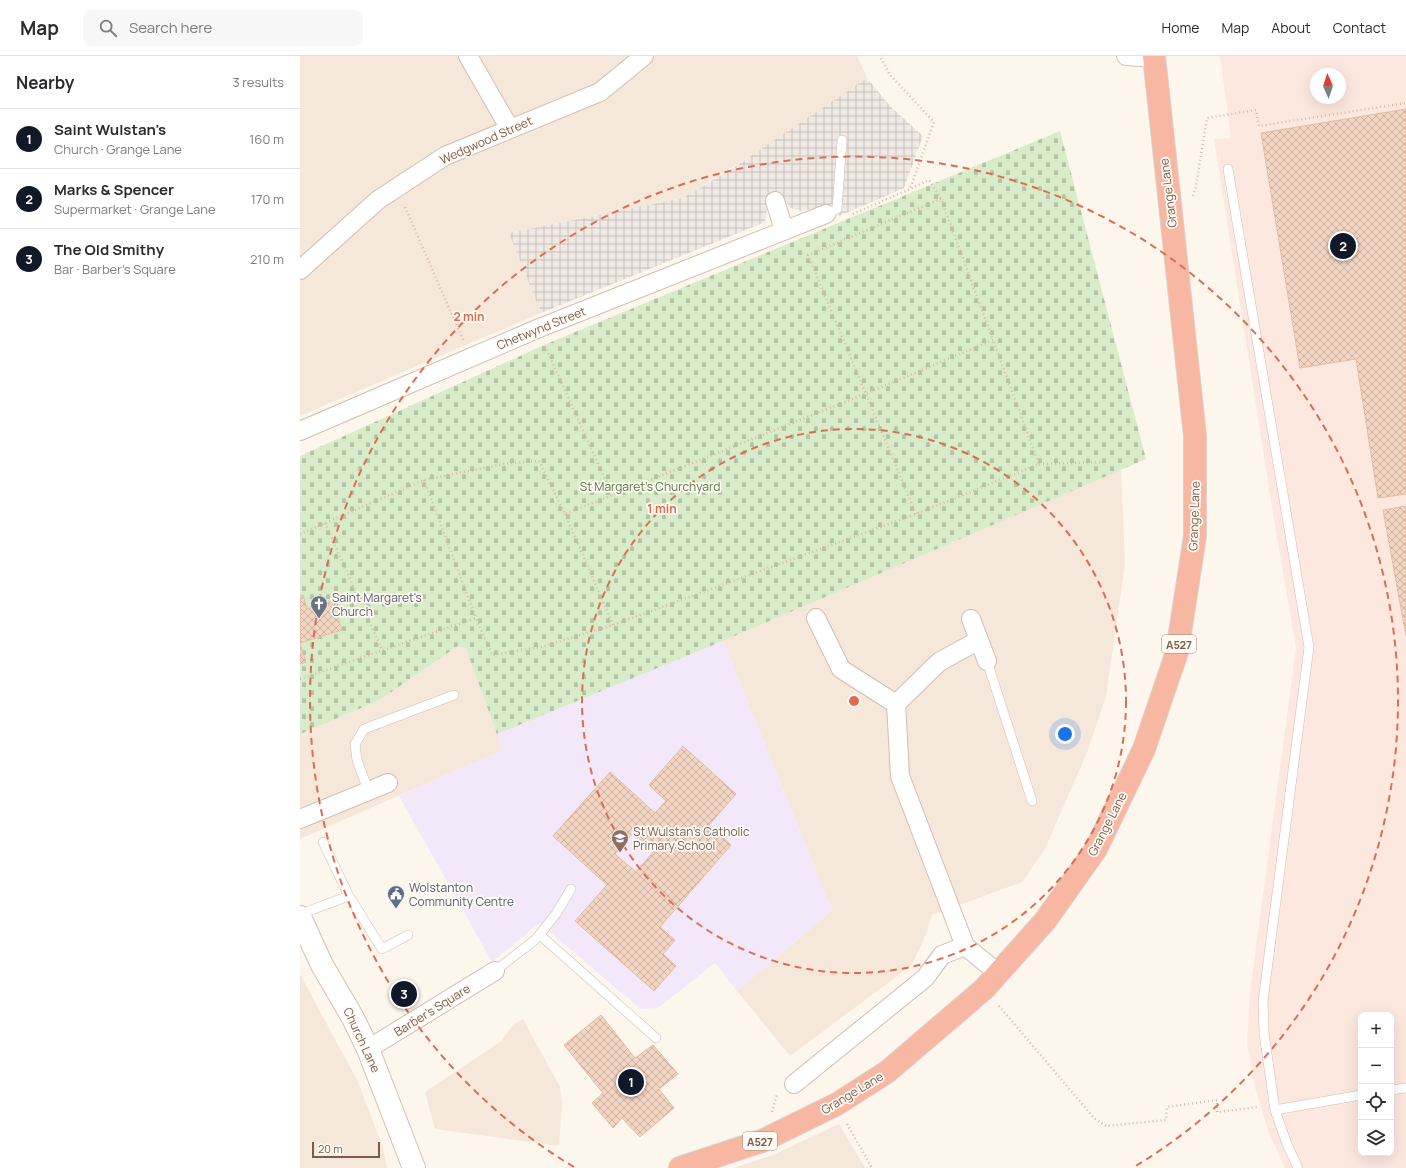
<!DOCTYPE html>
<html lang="en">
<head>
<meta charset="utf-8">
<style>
	:root { --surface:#fff; --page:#f7f7f7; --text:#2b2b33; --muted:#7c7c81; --line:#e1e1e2; --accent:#111827 }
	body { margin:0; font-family:Manrope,sans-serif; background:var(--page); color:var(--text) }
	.controls { position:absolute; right:12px; bottom:12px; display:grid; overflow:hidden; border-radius:8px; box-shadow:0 4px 16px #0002 }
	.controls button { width:36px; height:36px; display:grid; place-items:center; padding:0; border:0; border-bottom:1px solid var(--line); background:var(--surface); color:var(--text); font:20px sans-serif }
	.compass { position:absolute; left:1010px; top:12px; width:36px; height:36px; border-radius:50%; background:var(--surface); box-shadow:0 4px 16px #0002; rotate:357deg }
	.scale { position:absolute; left:12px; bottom:10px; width:68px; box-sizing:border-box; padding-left:4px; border:2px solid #7a5c4d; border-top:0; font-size:11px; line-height:14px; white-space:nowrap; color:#7a5c4d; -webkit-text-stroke:3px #fffaf3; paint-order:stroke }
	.you { position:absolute; left:765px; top:678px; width:14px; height:14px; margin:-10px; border:3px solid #fff; border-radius:50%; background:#1a73e8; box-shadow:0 0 0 6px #1a73e833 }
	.badge { display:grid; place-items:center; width:26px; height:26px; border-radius:50%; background:var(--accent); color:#fff; font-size:13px; font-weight:700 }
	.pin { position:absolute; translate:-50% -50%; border:2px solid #fff; box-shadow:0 1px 4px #0006 }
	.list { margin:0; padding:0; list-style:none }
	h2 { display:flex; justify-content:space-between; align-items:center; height:52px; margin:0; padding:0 16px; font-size:17px }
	h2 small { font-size:13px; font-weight:400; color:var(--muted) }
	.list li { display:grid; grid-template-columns:26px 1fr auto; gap:12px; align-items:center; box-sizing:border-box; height:60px; padding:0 16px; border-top:1px solid var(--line) }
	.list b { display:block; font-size:15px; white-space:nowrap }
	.list p { margin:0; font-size:13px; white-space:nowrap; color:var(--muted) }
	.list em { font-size:13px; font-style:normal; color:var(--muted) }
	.icon { flex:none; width:22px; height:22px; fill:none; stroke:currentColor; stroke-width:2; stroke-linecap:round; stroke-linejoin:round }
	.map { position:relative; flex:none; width:1106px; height:1112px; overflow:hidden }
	header { display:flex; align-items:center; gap:24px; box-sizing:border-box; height:56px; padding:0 20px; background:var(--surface); border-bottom:1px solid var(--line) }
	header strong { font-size:19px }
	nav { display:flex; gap:22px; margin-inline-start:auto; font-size:14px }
	.search { width:280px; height:36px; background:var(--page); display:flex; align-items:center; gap:10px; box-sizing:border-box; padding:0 14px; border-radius:8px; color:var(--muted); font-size:15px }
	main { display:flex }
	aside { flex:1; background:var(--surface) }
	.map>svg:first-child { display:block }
	.residential { fill:#f5e8da }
	.commercial { fill:#fde8e0; fill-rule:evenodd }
	.industrial { fill:url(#industrial-grid) }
	.education { fill:#f3e8fa }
	.cemetery { fill:url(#cemetery-stones) }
	.building { fill:url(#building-cross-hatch); stroke:#e6bba3; fill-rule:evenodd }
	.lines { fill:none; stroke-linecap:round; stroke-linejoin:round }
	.lane-casing { stroke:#d1beb0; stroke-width:10 }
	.street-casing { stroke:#d1beb0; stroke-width:20 }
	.secondary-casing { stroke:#d6c0b0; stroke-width:24 }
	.highway-casing { stroke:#dad1cd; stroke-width:24 }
	.path { stroke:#d9b8a5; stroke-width:2.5; stroke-dasharray:1 3; stroke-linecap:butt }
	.lane { stroke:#fff; stroke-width:9 }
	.street { stroke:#fff; stroke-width:18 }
	.secondary { stroke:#fff; stroke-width:22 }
	.highway { stroke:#f7b7a3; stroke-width:22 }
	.ring { fill:none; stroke:#dc6d51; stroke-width:2; stroke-dasharray:7 5 }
	.labels { text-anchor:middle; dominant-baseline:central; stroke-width:3.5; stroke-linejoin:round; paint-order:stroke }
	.shield { fill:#fffaf3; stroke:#a28b7f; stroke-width:1 }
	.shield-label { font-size:11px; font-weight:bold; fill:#7a5c4d }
	.street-label { font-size:12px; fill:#7a5c4d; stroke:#fffaf3 }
	.park-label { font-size:12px; fill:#537a41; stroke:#fffaf3 }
	.worship-label { font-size:12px; fill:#5b616d; stroke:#fffaf3; text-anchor:start }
	.education-label { font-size:12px; fill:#785e54; stroke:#fffaf3; text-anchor:start }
	.service-label { font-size:12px; fill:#4e5e75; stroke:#fffaf3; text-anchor:start }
	.centre { fill:#dc6d51; stroke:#fffaf3; stroke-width:2 }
	.ring-label { font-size:12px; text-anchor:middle; font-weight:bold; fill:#dc6d51; stroke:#fffaf3; stroke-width:3.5; stroke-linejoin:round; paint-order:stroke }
</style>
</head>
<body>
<header>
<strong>Map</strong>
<div class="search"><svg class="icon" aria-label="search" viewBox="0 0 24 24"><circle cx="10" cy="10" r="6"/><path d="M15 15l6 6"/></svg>Search here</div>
<nav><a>Home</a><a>Map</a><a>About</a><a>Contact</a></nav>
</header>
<main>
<aside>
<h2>Nearby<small>3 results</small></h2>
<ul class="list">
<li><span class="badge">1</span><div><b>Saint Wulstan's</b><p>Church · Grange Lane</p></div><em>160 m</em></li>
<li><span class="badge">2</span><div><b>Marks &amp; Spencer</b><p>Supermarket · Grange Lane</p></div><em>170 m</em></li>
<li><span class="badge">3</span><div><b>The Old Smithy</b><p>Bar · Barber's Square</p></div><em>210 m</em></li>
</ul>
</aside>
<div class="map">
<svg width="1106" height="1112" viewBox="0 0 1106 1112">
	<defs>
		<pattern id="industrial-grid" width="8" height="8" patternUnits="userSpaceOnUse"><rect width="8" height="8" fill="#efe9e4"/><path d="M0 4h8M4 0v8" fill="none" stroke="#c7c0bb"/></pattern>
		<pattern id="cemetery-stones" width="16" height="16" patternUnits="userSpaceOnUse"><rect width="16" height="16" fill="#d8ecc9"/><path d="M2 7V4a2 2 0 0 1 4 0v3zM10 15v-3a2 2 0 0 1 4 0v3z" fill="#b4c2a5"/></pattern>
		<pattern id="building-cross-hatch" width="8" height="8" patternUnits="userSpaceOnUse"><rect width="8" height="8" fill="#f3d5c3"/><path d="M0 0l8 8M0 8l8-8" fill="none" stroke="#cab0a1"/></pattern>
	</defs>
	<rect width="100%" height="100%" fill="#fdf6ec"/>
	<path class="residential" d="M0,0h557l10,22 -108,73 -76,47 -174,35 32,80 -241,103z
		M821,413l4,95 -19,133 -18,53 -43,99 -23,33 -90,33 -6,19 -14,31 -122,91 -53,-65 95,-81 -109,-269z
		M158,590l8,1 37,103 -203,89v-105l78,-33z
		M0,918l57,106 26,67 4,21h-87z
		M223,963l37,68 2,16 -3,43 -124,-17 -10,-37 75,-50 14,-18z
		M539,1068l26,44h-132l40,-13z"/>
	<path class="commercial" d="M920,0h186v1112h-121l-16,-35 -14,-45 -8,-44 3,-53 46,-343 -22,-128 -60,-381 17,-1zM1016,18h24v24h-24zM1061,959h30v138h-30z"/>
	<path class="industrial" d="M567,22l24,29 32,29 -19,52 -65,28 -5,-12 -33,7 -10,-3 -9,-10 -14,6 -3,18 -224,91 -32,-80 174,-35 47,-28z"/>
	<path class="education" d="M423,585l109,269 -95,81 -22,-28 -57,45 -17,1 -102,-86 -47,39 -93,-166 103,-46 -5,-16z"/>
	<path class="cemetery" d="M760,75l86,328 -423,182 -226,93 -31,-86 -8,-2 -80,55 -78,33v-278l244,-111z"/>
	<path class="building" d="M1106,53v385l-28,4 -22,-139 -56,9 -39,-235z
		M1106,450v130l-23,-126z
		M3,539l4,14 25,-8 10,29 -42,13v-47z
		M0,588l6,18 -6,2z
		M383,690l53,48 -27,31 22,20 -71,82 15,13 -12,14 13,12 -22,25 -79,-70 32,-36 -54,-49 57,-64 45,41 11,-12 -17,-16zM333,777l21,18 -18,21 -21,-18z
		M301,959l34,43 18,-13 25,29 -19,15 15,19 -34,29 -18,-19 -9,10 -21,-25 11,-10 -39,-48z"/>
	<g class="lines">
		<g class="lane-casing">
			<path id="lane" d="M928,113l81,478 -46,354 1,32 11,77 12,34 11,24
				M526,158l11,-5 5,-69
				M687,605l45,140
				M68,734l-11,-30 -2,-16 9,-15 90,-34
				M23,786l26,54
				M0,858l49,-18 33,53 26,-14
				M240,879l116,103
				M195,915l40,-31 21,-26 15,-25
				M1091,1034l15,-2
				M975,1054l86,-15"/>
		</g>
		<g class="street-casing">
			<path id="street" d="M168,0l42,73
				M826,0l28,2
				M475,145l9,29
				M0,214l78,-70 67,-44 155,-64 44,-36
				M0,375l237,-102 289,-115
				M516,562l25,51 55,35 4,72 65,170 33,27
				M671,563l16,42
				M596,648l43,-42 40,-22
				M0,763l88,-36
				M68,993l127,-78
				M494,1028l131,-106 17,-23 23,-9"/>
		</g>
		<g class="secondary-casing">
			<path id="secondary" d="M0,861l22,48 31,53 15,31 46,119"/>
		</g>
		<g class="highway-casing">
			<path id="highway" d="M380,1112l82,-27 75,-37 50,-32 97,-83 61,-68 51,-72 48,-100 33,-97 18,-116v-100l-41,-380"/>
		</g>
		<path class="path" d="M893,140l3,-9 11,-69 49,-8 3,16 147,-23
			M105,151l58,133
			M553,158l57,-25 24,-67 -44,-47 -10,-19
			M245,290l67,149
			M739,408l64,-2
			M124,424l52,138
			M265,458l48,111
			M616,458l-108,-259 133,-56
			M25,467l57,127
			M0,478l124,-54 85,-17 30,-2 26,53 300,-120 128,-54 -52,-141 -12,-19 -19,9
			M0,623l176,-61 16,37 49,-8 72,-22 303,-111 123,-50 -46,-124
			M699,950l95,112 12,8 60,-6 1,-13 50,-7v12l42,-5
			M472,1056l5,-17
			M547,1068l25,44"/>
		<use href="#lane" class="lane"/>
		<use href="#street" class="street"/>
		<use href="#secondary" class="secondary"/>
		<use href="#highway" class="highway"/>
	</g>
	<g class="ring">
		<circle cx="554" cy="645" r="272"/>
		<path d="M274 1111A544 544 0 1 1 834 1111"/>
	</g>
	<defs>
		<g id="church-pin" transform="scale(0.9)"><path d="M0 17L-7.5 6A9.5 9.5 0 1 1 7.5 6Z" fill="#6b7280" stroke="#fffaf3"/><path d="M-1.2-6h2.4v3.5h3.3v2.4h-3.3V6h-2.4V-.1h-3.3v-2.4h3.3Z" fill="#fff"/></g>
		<g id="school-pin" transform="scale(0.9)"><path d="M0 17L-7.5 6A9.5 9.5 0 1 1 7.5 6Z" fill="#8d6e63" stroke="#fffaf3"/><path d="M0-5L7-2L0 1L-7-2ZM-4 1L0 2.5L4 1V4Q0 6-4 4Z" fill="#fff"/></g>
		<g id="civic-pin" transform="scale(0.9)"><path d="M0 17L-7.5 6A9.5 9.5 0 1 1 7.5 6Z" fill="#5c6f8a" stroke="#fffaf3"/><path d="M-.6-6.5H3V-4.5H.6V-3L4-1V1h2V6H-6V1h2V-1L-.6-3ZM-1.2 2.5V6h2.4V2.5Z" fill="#fff"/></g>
	</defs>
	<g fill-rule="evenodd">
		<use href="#church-pin" x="19" y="548"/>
		<use href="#school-pin" x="320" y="782"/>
		<use href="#civic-pin" x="96" y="838"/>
	</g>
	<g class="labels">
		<g class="shield">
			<rect x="862" y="579" width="34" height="18" rx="3"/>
			<rect x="443" y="1076" width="34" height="18" rx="3"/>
		</g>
		<g class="shield-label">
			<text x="879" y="588">A527</text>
			<text x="460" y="1085">A527</text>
		</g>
		<g class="street-label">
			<text transform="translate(186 84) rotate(-24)">Wedgwood Street</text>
			<text transform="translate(868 137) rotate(-97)">Grange Lane</text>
			<text transform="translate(241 272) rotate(-22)">Chetwynd Street</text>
			<text transform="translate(894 460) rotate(-88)">Grange Lane</text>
			<text transform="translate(807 768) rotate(-63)">Grange Lane</text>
			<text transform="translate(132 954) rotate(-32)">Barber's Square</text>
			<text transform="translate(62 984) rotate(65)">Church Lane</text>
			<text transform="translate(552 1037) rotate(-31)">Grange Lane</text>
		</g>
		<g class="park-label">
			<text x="350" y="430">St Margaret’s Churchyard</text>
		</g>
		<g class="worship-label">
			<text x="32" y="541">Saint Margaret's<tspan x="32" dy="14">Church</tspan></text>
		</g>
		<g class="education-label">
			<text x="333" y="775">St Wulstan's Catholic<tspan x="333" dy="14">Primary School</tspan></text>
		</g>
		<g class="service-label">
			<text x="109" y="831">Wolstanton<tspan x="109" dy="14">Community Centre</tspan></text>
		</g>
	</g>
	<circle cx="554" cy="645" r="6" class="centre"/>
	<g class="ring-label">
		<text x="169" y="265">2 min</text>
		<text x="362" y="457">1 min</text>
	</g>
</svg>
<div class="controls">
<button>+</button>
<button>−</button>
<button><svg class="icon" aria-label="locate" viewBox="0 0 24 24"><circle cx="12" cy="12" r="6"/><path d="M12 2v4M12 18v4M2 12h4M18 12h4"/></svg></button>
<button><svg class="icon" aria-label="layers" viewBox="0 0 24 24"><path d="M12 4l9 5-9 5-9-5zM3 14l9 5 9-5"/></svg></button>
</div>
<svg class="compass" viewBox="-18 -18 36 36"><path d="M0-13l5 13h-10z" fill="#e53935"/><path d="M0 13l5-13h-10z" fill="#7c7c81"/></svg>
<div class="scale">20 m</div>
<div class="you"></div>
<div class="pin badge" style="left:331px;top:1026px">1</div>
<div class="pin badge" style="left:1043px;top:190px">2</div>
<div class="pin badge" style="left:104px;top:938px">3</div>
</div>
</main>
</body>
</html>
